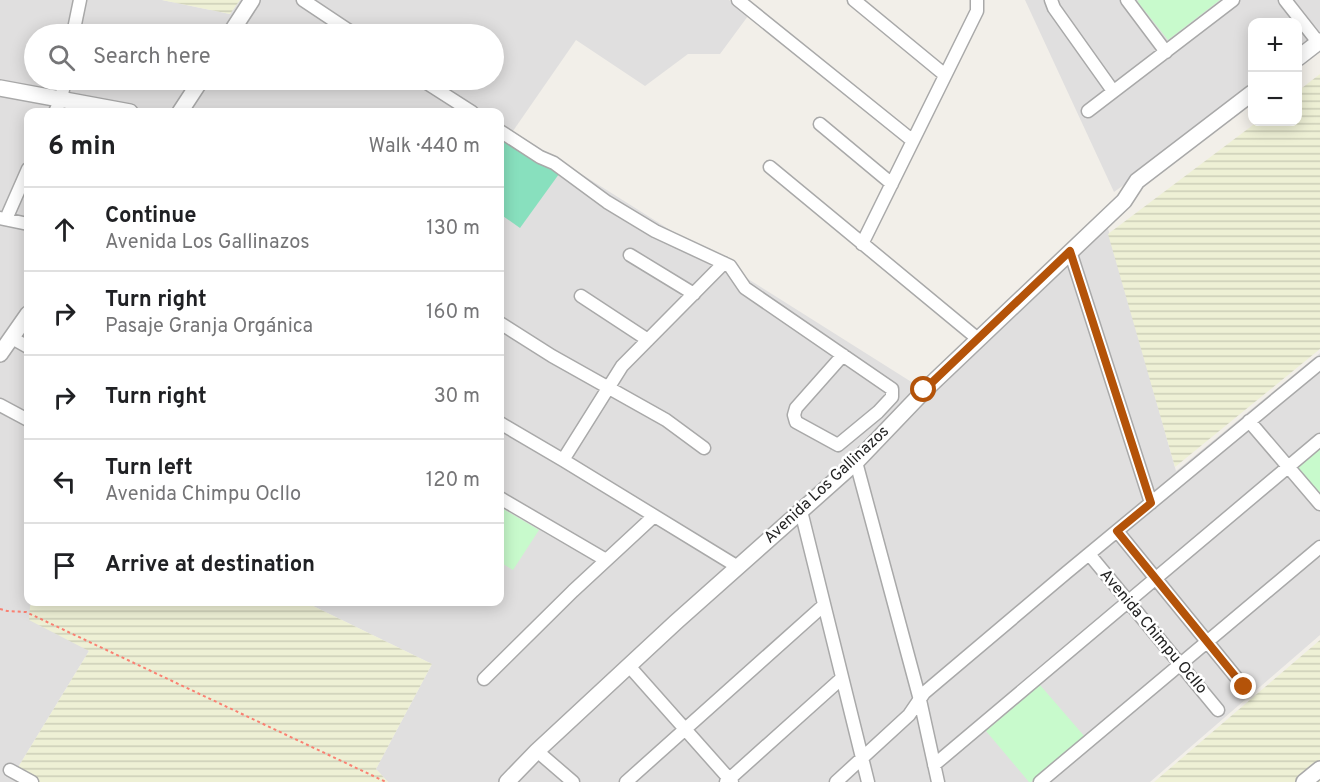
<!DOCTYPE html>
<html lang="en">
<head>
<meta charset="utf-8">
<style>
	:root { --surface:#fff; --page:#f2f2f2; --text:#202124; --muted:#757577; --line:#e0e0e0 }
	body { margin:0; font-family:Overpass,sans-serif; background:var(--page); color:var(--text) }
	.controls { position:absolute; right:18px; top:18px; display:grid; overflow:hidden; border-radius:12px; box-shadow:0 3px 15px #0003 }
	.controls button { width:54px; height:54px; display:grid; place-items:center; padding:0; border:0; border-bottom:2px solid var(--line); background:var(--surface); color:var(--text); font:30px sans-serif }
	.stop { position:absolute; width:18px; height:18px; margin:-14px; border:4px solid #b45309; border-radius:50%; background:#fff }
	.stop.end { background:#b45309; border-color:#fff; box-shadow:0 2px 6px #0008 }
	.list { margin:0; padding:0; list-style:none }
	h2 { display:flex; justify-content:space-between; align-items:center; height:78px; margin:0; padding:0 24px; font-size:26px }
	h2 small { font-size:20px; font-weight:400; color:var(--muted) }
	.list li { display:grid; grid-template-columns:39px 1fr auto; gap:18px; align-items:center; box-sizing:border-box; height:84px; padding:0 24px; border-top:2px solid var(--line) }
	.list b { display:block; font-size:22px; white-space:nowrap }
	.list p { margin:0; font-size:20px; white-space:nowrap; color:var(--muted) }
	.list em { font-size:20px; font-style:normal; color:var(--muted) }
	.icon { flex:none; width:33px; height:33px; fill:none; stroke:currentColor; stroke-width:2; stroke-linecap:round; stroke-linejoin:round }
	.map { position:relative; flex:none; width:1320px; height:782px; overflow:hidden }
	.search { position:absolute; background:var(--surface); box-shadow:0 3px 15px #0003; left:24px; top:24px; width:480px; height:66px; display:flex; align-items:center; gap:15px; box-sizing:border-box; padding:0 21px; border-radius:33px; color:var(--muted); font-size:22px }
	.panel { position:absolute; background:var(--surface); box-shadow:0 3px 15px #0003; left:24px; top:108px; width:480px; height:498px; border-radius:12px }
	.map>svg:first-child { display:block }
	.residential { fill:#e0dfdf; fill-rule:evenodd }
	.farmland { fill:url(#farmland-rules) }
	.park { fill:#c8facc }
	.pitch { fill:#88e0be }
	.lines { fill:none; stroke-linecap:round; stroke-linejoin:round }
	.minor-casing { stroke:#a9a9a9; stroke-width:15 }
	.tertiary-casing { stroke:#a9a9a9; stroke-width:18 }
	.path { stroke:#fa8072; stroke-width:2; stroke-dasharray:3 3; stroke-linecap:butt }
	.minor { stroke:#fff; stroke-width:12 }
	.tertiary { stroke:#fff; stroke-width:15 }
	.route { stroke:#b45309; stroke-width:8 }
	.labels { text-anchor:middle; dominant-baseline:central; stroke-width:5; stroke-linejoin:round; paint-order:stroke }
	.street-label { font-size:16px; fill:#222; stroke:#fff }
</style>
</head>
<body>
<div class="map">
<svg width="1320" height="782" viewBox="0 0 1320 782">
	<defs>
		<pattern id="farmland-rules" width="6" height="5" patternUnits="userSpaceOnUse" patternTransform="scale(1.5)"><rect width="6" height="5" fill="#eef0d5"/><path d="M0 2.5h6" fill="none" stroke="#ccceb7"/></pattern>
	</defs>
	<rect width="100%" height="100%" fill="#f2efe9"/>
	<path class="residential" d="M0,0h162l68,14 10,-14h489l19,16 -28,38h-32l-43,32 -69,-46 -63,91 408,257 186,-163 69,246 144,-118v282l-170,147h-762l-12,-13 56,-105 -127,-62h195v-490h-472v490h5l-3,4 59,45 -72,118 19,13h-36zM34,34h460v46h-460z
		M1025,0h295v45l-22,16v-39h-46v71l-138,99z"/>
	<path class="farmland" d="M162,0h78l-10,14z
		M1320,74v275l-145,118 -67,-233 149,-112h41v-31z
		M33,602h272l127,62 -56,105 12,13h-352l-19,-13 72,-118 -60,-31 1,-14z
		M1320,640v142h-166z"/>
	<path class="park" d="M1139,0h81l-52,40 -31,-39z
		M1320,449v44l-22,-25z
		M500,507l39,23 -26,40 -13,-8z
		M1040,685l45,52 -54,45h-2l-43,-51z"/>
	<path class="pitch" d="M500,135l59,39 -39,54 -20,-14z"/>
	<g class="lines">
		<g class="minor-casing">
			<path id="minor" d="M303,0l51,34
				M738,0l175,141
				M854,0l91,75
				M1051,0l3,8 59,83
				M1127,0l39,52
				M1285,0l33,42
				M73,34l7,-34
				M422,80l50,32
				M1088,111l145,-111
				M55,112l6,-13 4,-19
				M820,124l72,60
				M500,131l40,26 14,6 53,39 48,29 75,35 15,22 147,101v8l-14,15 -40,33 -42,-23 -2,-7 2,-7 47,-53
				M770,167l208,172
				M0,218l28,6
				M6,219l22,-50
				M862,244l115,-233v-11
				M1070,251l81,252
				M630,255l64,39
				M581,296l67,44
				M500,323l52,33 114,64 38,28
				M12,338l16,9
				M0,405l28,15
				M1249,421l71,83
				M500,423l63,37 175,107
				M563,460l59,-94 102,-103
				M856,462l64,238 18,82
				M500,498l106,62
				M801,511l67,271
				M1117,531l127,156
				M1089,554l129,156
				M629,666l103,116
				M484,679l89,-88 81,-75
				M537,751l36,31
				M934,765l386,-325
				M10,770l22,12
				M626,782l198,-177
				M726,782l116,-104
				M836,782l73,-67 15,-22 142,-120 254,-210
				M1040,782l280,-235"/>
		</g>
		<g class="tertiary-casing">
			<path id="tertiary" d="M230,34l22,-34
				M1298,58l22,-17
				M0,88l130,24
				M180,112l21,-32
				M0,354l28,-40
				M507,782l30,-31 139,-129 180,-160 68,-71 200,-190 13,-20 115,-88
				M1304,782l16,-13"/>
		</g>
		<path class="path" d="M0,609l7,2 19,1 360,170"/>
		<use href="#minor" class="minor"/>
		<use href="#tertiary" class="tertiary"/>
	</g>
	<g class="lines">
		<path class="route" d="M924,390l146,-139 81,252 -34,28 127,156"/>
	</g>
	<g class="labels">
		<g class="street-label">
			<text transform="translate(827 485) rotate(-43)">Avenida Los Gallinazos</text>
			<text transform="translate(1153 632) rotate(50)">Avenida Chimpu Ocllo</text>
		</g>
	</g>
</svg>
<div class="controls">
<button>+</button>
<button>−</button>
</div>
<div class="stop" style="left:924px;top:390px"></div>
<div class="stop end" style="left:1244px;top:687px"></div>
<div class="search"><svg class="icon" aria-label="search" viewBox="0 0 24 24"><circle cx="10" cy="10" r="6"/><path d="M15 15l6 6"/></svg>Search here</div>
<section class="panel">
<h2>6 min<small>Walk · 440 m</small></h2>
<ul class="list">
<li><svg class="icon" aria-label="ahead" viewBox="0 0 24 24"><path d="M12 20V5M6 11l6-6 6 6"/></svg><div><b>Continue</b><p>Avenida Los Gallinazos</p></div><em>130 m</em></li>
<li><svg class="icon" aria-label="right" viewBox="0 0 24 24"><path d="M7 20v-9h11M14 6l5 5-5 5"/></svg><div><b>Turn right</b><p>Pasaje Granja Orgánica</p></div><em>160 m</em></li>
<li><svg class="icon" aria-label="right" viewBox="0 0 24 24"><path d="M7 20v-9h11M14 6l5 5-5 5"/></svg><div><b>Turn right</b></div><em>30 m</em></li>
<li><svg class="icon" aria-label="left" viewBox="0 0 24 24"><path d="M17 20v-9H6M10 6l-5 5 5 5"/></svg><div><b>Turn left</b><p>Avenida Chimpu Ocllo</p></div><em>120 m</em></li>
<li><svg class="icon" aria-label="arrive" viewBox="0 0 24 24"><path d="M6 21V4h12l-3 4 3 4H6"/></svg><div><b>Arrive at destination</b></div></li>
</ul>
</section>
</div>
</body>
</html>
